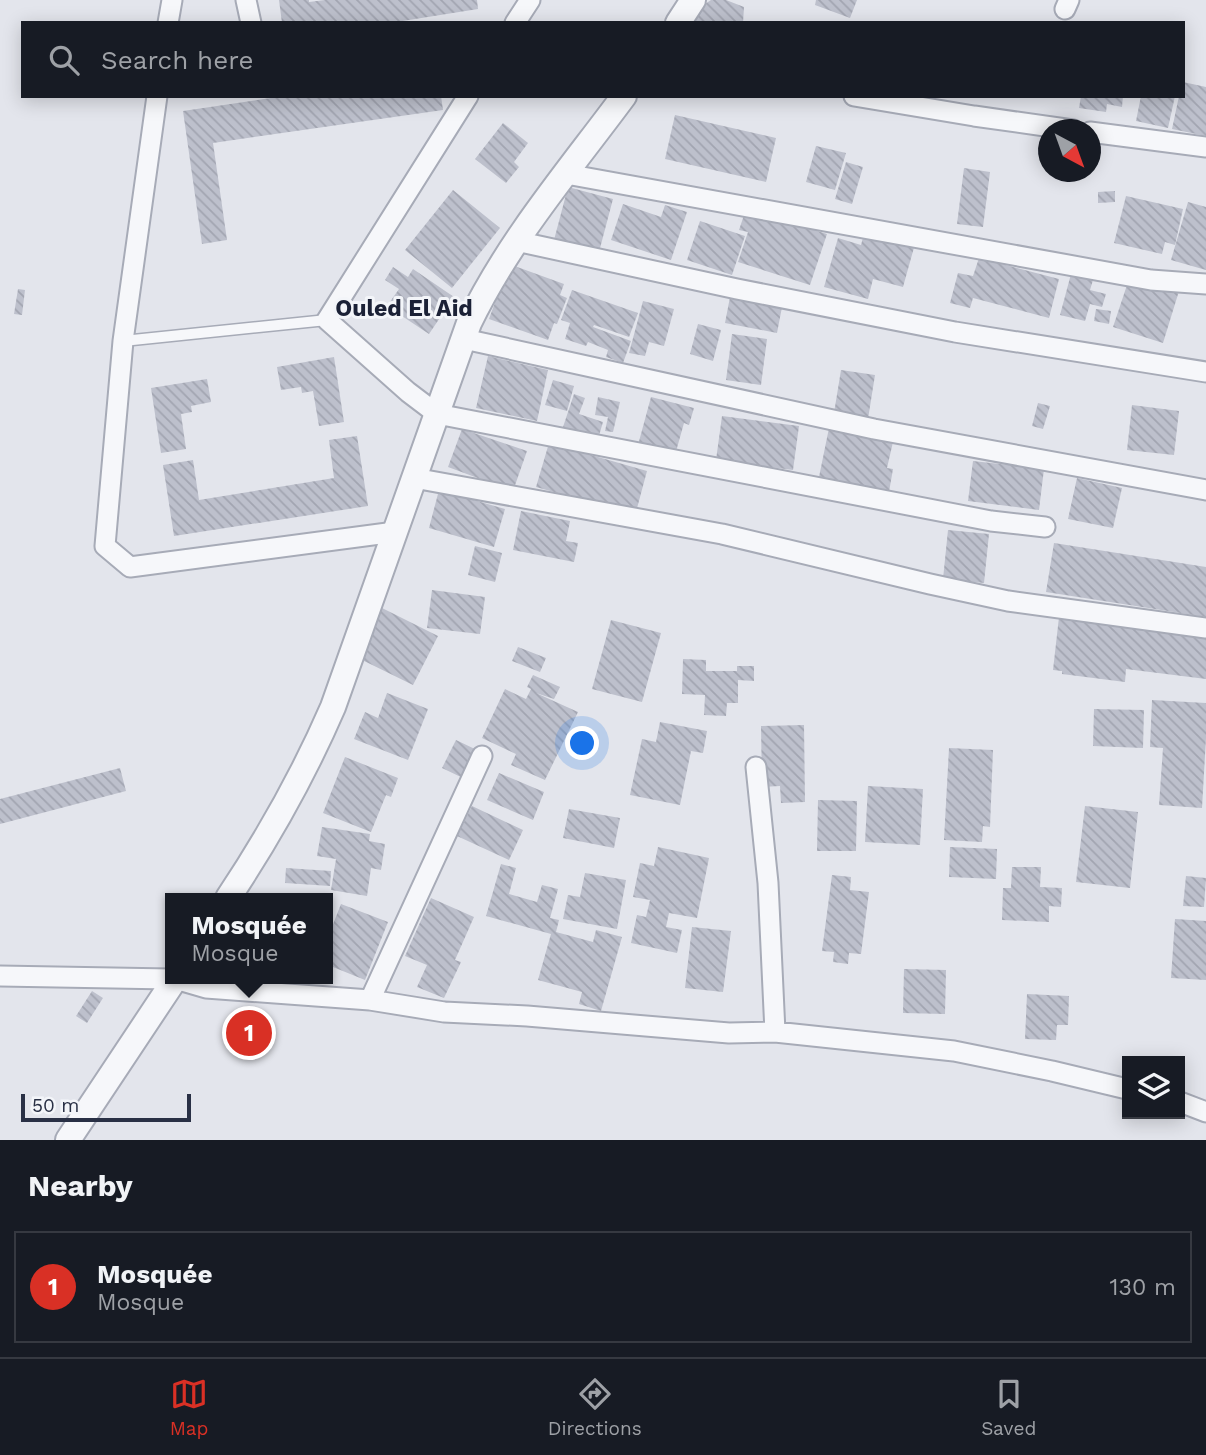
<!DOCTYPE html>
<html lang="en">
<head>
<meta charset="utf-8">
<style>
	:root { --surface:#171b24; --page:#242831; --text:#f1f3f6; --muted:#9ea1a6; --line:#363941; --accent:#d93025 }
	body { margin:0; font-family:"Work Sans",sans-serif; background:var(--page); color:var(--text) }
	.controls { position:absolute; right:21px; bottom:21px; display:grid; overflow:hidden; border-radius:0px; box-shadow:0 4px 18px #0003 }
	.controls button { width:63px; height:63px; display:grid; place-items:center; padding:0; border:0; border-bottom:2px solid var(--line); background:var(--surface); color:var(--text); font:35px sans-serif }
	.compass { position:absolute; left:1038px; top:119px; width:63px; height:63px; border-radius:50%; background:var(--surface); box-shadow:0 4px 18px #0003; rotate:139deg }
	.scale { position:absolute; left:21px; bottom:18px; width:170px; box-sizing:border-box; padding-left:7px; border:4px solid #293045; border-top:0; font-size:19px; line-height:24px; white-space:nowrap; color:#293045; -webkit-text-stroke:5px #f3f5f9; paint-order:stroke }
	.you { position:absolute; left:583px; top:744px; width:24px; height:24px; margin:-18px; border:5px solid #fff; border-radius:50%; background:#1a73e8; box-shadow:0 0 0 10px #1a73e833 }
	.badge { display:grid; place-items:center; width:46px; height:46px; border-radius:50%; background:var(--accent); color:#fff; font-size:23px; font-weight:700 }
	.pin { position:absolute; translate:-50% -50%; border:4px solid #fff; box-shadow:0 2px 7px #0006 }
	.popup { position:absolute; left:165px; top:893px; width:168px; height:91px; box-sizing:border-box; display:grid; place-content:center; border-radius:0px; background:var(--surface); filter:drop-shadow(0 2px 5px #0005); font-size:23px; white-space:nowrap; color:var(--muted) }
	.popup b { font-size:26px; color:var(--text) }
	.popup::after { content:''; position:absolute; left:50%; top:100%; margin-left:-14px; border:14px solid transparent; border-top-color:var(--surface) }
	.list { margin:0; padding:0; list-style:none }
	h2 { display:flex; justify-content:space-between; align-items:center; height:91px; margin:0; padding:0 28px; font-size:30px }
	h2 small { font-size:23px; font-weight:400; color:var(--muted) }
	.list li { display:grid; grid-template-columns:46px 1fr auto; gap:21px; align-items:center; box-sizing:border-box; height:112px; margin:0 14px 14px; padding:0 14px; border:2px solid var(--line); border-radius:0px }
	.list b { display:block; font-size:26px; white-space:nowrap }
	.list p { margin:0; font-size:23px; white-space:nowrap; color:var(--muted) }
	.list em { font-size:23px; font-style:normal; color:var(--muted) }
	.icon { flex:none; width:38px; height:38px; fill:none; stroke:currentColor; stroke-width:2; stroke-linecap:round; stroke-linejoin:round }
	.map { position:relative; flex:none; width:1206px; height:1140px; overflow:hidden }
	.search { position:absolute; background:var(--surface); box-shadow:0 4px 18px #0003; left:21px; right:21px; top:21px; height:77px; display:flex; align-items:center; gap:18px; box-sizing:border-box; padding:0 24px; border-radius:0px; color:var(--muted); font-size:26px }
	.sheet { height:217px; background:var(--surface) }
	nav { display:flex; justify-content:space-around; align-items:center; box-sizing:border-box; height:98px; border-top:2px solid var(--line); background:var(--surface); font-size:19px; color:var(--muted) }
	nav a { display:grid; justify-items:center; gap:4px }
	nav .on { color:var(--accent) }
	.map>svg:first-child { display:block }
	.building { fill:url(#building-back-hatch) }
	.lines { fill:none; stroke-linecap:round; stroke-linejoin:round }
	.service-casing { stroke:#a7abb7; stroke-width:13 }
	.minor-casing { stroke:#a7abb7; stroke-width:23 }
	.tertiary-casing { stroke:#a7abb7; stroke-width:28 }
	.service { stroke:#f6f7fa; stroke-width:10 }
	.minor { stroke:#f6f7fa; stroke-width:19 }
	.tertiary { stroke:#f6f7fa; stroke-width:24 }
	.labels { text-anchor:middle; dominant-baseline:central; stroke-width:6; stroke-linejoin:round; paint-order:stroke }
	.quarter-label { font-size:23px; font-weight:bold; fill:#1b2136; stroke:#f3f5f9 }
</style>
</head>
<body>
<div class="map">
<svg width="1206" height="1140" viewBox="0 0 1206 1140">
	<defs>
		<pattern id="building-back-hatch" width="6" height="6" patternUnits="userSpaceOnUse" patternTransform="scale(1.75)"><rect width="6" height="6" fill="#bdc0cc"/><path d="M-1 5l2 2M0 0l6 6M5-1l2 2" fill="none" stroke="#a2a5b1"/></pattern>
	</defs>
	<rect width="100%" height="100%" fill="#e3e5ec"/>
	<path class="building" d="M279,0h30v2l16,-2h152l1,9 -88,14h-108z
		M711,0h15l18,7 -1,16h-53l9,-15z
		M816,0h41l-7,18 -35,-13z
		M1183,82l23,5v49l-34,-7 7,-33h4z
		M284,96h157l2,14 -230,33 14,97 -25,4 -19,-133z
		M1081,96h42l-1,11 -15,-3 -1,8 -27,-4z
		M1141,96h34l-7,32 -32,-7z
		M675,115l101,23 -10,44 -101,-23z
		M503,123l25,20 -14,19 5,5 -13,16 -31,-24z
		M816,146l30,7 -11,37 -29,-8z
		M846,162l17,5 -11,37 -17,-5z
		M964,168l26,4 -7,55 -26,-3z
		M568,187l45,12 -14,53 -45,-12z
		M453,190l47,38 -48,60 -47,-38z
		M1115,191v11l-17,1v-11z
		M1126,196l57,13 -8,36 -10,-3 -3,12 -48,-11z
		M1188,202l18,5v63l-35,-10z
		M623,204l38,13 4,-12 22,7 -16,48 -60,-20z
		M746,209l81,25 -17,51 -72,-23 10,-30 -9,-2z
		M700,221l45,15 -13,39 -45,-15z
		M865,230l50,14 -12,43 -30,-8 -5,20 -44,-12 14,-49 23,7z
		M979,258l80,21 -10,39 -76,-20 -3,10 -20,-5 8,-30 15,3z
		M509,264l55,20 -4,11 7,3 -10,26 -3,-1 -6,17 -59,-21z
		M393,267l15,10 5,-8 41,28 -25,37 -42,-28 12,-17 -14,-9z
		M1071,274l22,6 -3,10 16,4 -4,13 -12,-3 -5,17 -25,-6z
		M1130,276l49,15 -16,52 -50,-16z
		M18,289l7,1 -3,25 -8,-1z
		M572,290l66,23 -9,24 -35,-12 -1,2 38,14 -8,22 -17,-6 2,-7 -20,-8 -2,4 -21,-7 5,-16 -9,-3z
		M730,297l52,10 -5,26 -52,-10z
		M643,301l31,8 -10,37 -15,-4 -4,14 -16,-3z
		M1096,309l15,2 -2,13 -15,-3z
		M698,324l23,6 -8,31 -23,-7z
		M732,334l35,5 -6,46 -35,-5z
		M488,356l60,14 -11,51 -61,-13z
		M334,357l10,65 -25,4 -6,-35 -11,2 -1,-6 -20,3 -4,-23z
		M841,370l34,5 -7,44 -34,-6z
		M207,379l4,23 -20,4 1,6 -11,2 5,35 -25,4 -10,-65z
		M553,380l21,6 -7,25 -22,-6z
		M574,394l11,4 -6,16 24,8 -5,17 -35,-12z
		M598,397l22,5 -7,30 -8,-1 3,-14 -13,-2z
		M651,397l43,11 -5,17 -5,-2 -9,32 -37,-10z
		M1038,403l12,3 -7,23 -11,-3z
		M1132,405l47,6 -5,44 -47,-5z
		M722,416l77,10 -6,44 -77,-10z
		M829,428l64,14 -6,26 6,1 -4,23 -70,-15z
		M462,429l65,22 -14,40 -65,-24z
		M357,436l11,70 -194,30 -11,-71 30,-5 6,40 135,-22 -5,-38z
		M549,443l98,28 -11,41 -46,-13 -1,3 -53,-15z
		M973,461l71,8 -5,41 -71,-9z
		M1077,478l45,10 -9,40 -45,-9z
		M439,490l66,19 -11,38 -65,-19z
		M521,511l49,10 -4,20 12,2 -4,19 -61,-12z
		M948,530l41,4 -5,49 -41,-4z
		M1054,543l152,24v50l-160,-25z
		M475,546l27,7 -7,29 -27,-7z
		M432,590l53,7 -5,37 -53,-6z
		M380,607l58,29 -25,49 -57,-28z
		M1059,617l147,17v45l-80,-10 -1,13 -63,-8v-3l-9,-1z
		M611,620l50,13 -19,69 -50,-13z
		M518,647l28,11 -6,14 -28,-11z
		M683,659l23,1v11h31v-5h17v15l-16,-1v23h-11l-1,13 -22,-1 1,-20 -23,-1z
		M533,675l27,12 -6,12 -18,-6 42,19 -33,68 -34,-15 5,-11 -34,-16 23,-49 21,10 5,-10 -4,-2z
		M387,693l41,16 -20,51 -54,-21 11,-27 13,6z
		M1152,700l54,3v35l-4,70 -43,-3 4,-57 -13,-1z
		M1094,709l50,1 -1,38 -50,-2z
		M660,722l47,9 -4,22 -12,-2 -11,54 -50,-10 12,-56 14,3z
		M804,725l1,77 -24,1 -1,-17 -18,1 -1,-61z
		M456,740l23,11 -14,28 -23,-11z
		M949,748l44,2 -3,77 -7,-1 -1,16 -38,-2z
		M345,757l53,21 -7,19 -5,-2 -15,37 -48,-19z
		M120,768l6,23 -126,33v-25z
		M499,773l45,19 -11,28 -46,-20z
		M868,786l55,3 -3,56 -55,-3z
		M818,800l39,1 -1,50h-39z
		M472,806l51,24 -14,30 -52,-24z
		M1085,806l53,6 -8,76 -54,-6z
		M569,809l51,9 -6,30 -51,-10z
		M322,827l48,7 -1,7 16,3 -4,26 -10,-2 -4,28 -36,-6 5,-31 -19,-3z
		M658,847l51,11 -12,60 -28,-5 -3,14 16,3 -5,23 -46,-10 6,-28 9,2 4,-17 -17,-3 7,-34 14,3z
		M950,847l47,2 -1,30 -47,-2z
		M501,864l15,4 -7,26 28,8 5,-17 16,4 -8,29 9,2 -3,12 37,10 3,-12 26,7 -21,74 -22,-7 3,-12 -44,-12 13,-46 -65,-18z
		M1012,867h29l-1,20 22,1 -1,19 -12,-1v16l-47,-2 1,-32h8z
		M286,868l45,3 -1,15 -45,-3z
		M585,873l41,7 -9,49 -54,-10 5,-24 12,2z
		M832,875l19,2 -1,13 19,2 -8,62 -12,-1 -1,11 -15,-2 1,-10 -12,-1z
		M1186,876l20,2 -2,29 -21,-1z
		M431,898l43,19 -19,43 6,2 -17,36 -27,-11 10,-22 -22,-9z
		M341,904l47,18 -23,58 -37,-15v-28z
		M1175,919l31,2v59l-35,-2z
		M692,927l39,4 -8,61 -38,-4z
		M904,969l42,1 -1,44 -42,-1z
		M92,991l11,7 -16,25 -11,-7z
		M1027,994l42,2 -1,29h-11l-1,15 -31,-1z"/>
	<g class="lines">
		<g class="service-casing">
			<path id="service" d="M123,341l204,-21"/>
		</g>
		<g class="minor-casing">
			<path id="minor" d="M246,0l5,23
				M1065,9l4,-9
				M168,23l4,-23
				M515,23l15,-23
				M157,96l-34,245 -18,205 25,21 265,-35
				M468,96l-141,224 81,72 29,22 554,107 54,6
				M854,96l120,20 99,14
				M1090,132l116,15
				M566,174l585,106 55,4
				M516,241l221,48 218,43 251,40
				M464,339l410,90 332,61
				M414,478l308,56 208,50 78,17 198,27
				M756,767l12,116 7,149
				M0,976l170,3
				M175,979l31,9 164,12 74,12 83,4 202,17 46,-1 179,19 98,20 75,18
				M370,1000l112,-244
				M1180,1102l26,10"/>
		</g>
		<g class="tertiary-casing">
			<path id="tertiary" d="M678,23l15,-23
				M228,898c40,-60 76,-124 105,-191l136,-384c40,-83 101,-154 155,-227
				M68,1140l107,-161"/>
		</g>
		<use href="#service" class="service"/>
		<use href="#minor" class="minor"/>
		<use href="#tertiary" class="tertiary"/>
	</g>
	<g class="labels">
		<g class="quarter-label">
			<text x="404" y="308">Ouled El Aid</text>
		</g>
	</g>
</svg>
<div class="controls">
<button><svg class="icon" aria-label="layers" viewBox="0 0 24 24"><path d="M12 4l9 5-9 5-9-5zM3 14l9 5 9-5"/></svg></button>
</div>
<svg class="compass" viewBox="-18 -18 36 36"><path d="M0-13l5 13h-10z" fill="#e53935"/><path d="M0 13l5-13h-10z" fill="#9ea1a6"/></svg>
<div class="scale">50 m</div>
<div class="you"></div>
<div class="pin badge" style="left:249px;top:1033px">1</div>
<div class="popup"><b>Mosquée</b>Mosque</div>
<div class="search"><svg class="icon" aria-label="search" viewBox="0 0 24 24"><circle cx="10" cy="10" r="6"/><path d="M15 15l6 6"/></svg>Search here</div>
</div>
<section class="sheet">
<h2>Nearby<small></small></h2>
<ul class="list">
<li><span class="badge">1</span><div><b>Mosquée</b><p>Mosque</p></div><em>130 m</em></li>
</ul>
</section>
<nav>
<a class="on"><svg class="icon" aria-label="map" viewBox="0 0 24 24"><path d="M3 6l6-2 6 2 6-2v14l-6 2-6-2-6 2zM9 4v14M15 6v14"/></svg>Map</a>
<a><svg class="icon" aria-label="directions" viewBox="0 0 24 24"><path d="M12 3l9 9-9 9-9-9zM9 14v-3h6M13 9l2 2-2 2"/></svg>Directions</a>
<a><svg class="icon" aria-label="saved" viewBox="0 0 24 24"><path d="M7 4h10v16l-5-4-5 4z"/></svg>Saved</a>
</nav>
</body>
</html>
